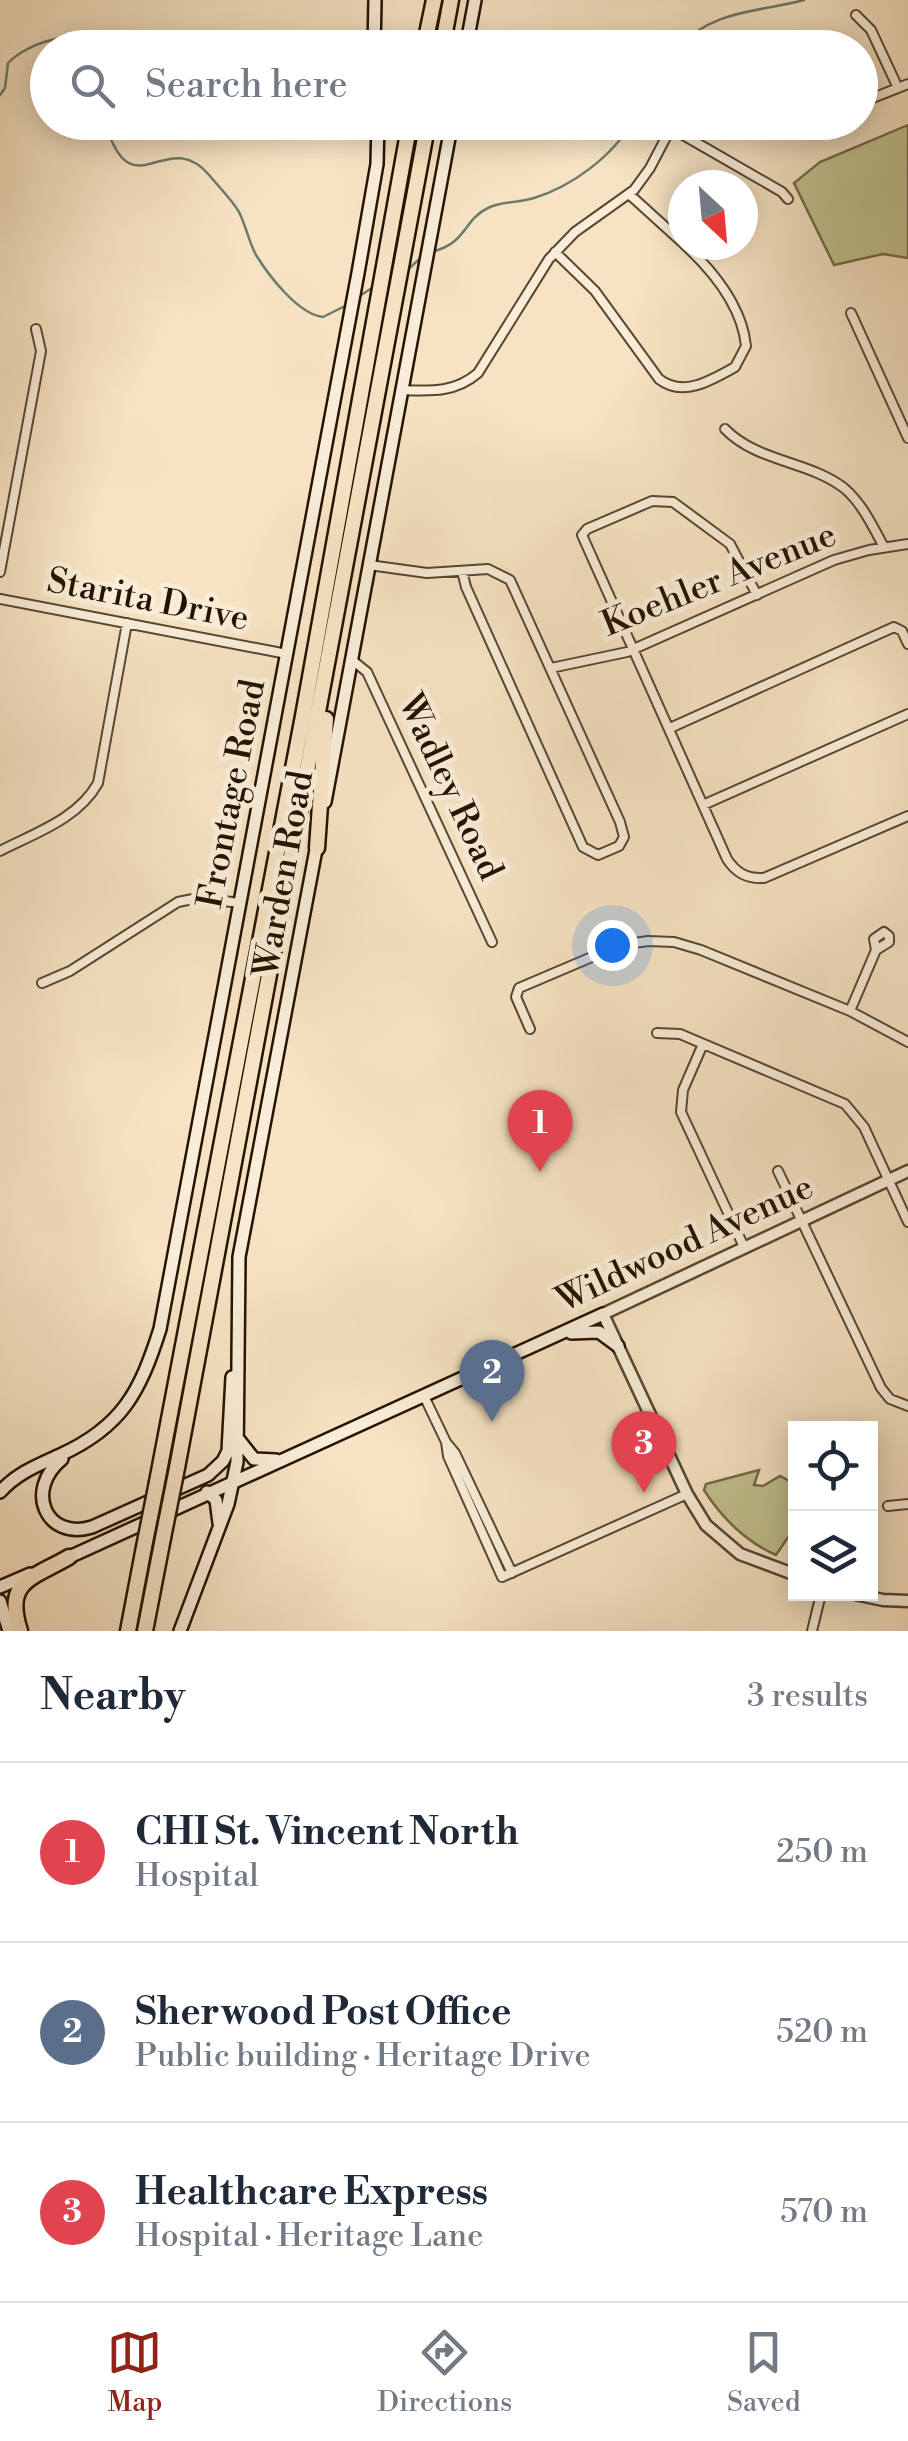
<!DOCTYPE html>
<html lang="en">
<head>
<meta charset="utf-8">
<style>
	:root { --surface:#fff; --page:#f6f6f7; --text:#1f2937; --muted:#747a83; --line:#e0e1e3; --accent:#8f2418 }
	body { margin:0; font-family:"Libre Bodoni",serif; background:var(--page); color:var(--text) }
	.controls { position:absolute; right:30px; bottom:30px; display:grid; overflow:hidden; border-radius:0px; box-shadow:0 5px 25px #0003 }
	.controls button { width:90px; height:90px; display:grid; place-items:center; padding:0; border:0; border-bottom:2px solid var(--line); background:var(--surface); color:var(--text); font:50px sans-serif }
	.compass { position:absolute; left:668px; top:170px; width:90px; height:90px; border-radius:50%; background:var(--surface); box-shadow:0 5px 25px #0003; rotate:154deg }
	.you { position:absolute; left:612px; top:945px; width:35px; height:35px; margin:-25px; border:8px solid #fff; border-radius:50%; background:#1a73e8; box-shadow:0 0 0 15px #1a73e833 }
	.badge { display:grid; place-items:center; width:65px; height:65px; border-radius:50%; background:var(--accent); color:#fff; font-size:32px; font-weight:700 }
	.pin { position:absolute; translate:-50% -82px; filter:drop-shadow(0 2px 5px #0008) }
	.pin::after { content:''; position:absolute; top:52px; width:35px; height:30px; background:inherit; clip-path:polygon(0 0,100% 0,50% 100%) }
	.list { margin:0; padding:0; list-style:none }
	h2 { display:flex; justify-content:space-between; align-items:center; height:130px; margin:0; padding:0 40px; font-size:42px }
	h2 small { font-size:32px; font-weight:400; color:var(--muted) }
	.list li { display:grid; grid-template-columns:65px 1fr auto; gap:30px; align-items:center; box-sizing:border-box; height:180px; padding:0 40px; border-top:2px solid var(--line) }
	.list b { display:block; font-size:38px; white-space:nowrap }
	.list p { margin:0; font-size:32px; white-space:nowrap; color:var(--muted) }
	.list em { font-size:32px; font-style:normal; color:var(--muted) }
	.icon { flex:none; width:55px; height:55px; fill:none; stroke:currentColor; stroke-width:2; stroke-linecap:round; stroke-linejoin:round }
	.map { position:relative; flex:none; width:908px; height:1631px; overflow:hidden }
	.search { position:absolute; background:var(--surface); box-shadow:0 5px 25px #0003; left:30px; right:30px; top:30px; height:110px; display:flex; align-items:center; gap:25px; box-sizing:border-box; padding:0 35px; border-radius:55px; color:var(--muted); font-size:38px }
	.sheet { height:670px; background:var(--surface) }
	nav { display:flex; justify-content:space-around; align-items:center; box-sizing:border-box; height:140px; border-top:2px solid var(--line); background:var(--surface); font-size:28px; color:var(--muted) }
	nav a { display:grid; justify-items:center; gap:5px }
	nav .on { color:var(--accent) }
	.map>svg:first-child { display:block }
	.green { fill:#c1c390; stroke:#736a48; stroke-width:2.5 }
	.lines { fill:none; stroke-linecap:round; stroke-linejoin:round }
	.stream { stroke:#6d796c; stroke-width:2.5 }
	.minor-casing { stroke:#594631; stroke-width:12 }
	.tertiary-casing { stroke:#594631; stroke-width:15 }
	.secondary-casing { stroke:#251200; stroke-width:16 }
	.motorway-casing { stroke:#251200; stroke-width:19 }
	.minor { stroke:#f9edd8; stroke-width:8 }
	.tertiary { stroke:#f9edd8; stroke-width:10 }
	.secondary { stroke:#f9edd8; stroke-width:11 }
	.motorway { stroke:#f6e3c3; stroke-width:14 }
	.motorway-bridge-casing { stroke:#251200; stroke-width:19; stroke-linecap:butt }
	.motorway-bridge { stroke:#f6e3c3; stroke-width:14 }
	.labels { text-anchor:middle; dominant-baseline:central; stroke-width:10; stroke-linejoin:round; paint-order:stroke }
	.street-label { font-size:35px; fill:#251200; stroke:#f9edd8 }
</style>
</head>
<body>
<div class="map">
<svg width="908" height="1631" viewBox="0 0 908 1631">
	<rect width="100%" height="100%" fill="#f6e3c3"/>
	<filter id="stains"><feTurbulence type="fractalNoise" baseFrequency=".002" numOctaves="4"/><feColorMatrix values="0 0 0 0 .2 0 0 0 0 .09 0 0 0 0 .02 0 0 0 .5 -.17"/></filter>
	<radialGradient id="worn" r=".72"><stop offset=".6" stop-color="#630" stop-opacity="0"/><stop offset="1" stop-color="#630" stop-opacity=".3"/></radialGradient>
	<path class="green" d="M908,125v133l-25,-4 -49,11 -40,-82 26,-21z
		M759,1470l-5,15 9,1 17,-10 15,8v43l-19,28c-30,-13 -55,-38 -72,-65l2,-6z"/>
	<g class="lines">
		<path class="stream" d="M677,48c38,-39 78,-35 127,-48
			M0,95l5,-7 3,-25c20,-21 74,-38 97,-15
			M105,122c27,92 61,1 105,54 9,11 22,24 29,36 7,14 10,30 17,43 13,21 42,59 67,62l24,-12
			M435,251c33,-10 28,-31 53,-43 14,-7 31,-5 46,-10 37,-11 79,-42 98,-76
			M406,271l17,-15
			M358,297l14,-9"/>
		<g class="minor-casing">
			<path id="minor" d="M856,15l15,15 27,58
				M860,103l48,-19
				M671,128l111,64 6,7
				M629,194l54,49
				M555,252l40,39 64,88c24,19 53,1 76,-12l11,-21c-4,-40 -33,-75 -61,-101
				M851,313l57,125
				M402,390c28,1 53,3 76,-17l71,-114 26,-27 59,-42 16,-22 24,-46
				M725,429c32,33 84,32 119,59 18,15 29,39 40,59
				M369,565l58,8 61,-4 22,11 110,242 4,15 -5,9 -21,9 -15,-8 -117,-260 -4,-16
				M0,572l41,-221 -5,-22
				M757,595l-27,-51 -57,-42 -21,-1 -65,28 -5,6 145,324c9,14 20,20 37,19l144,-62
				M0,599l287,55
				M352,660l15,12 125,270
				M551,668l76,-16 207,-92 35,-10 39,-6
				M670,728l224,-101 8,4 6,13
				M703,805l205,-91
				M0,851c35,-18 78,-32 98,-68l29,-160
				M884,932l5,4v6l-13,8 -2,-11z
				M42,983l28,-12 108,-69 20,-4 42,5
				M850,1011l26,-61
				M530,1029l-14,-32 3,-9 101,-43 28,-4 26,1 27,8 149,61 58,31
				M657,1033l23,1 165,70 19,23 44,95
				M703,1044l-20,46 -2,22 63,135
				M778,1171l103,217 9,11 18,7
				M424,1396l22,46 9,11 57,120
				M446,1442l2,14 54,121 185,-83
				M888,1506l20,-2
				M812,1631l9,-37"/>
		</g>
		<g class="tertiary-casing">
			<path id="tertiary" d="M796,1575l-56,-21 -34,-29 -19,-31 -84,-180 305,-143
				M855,1594l28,6 25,1"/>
		</g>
		<g class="secondary-casing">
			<path id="secondary" d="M374,48l1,-48
				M466,48l9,-48
				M325,802l127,-680
				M571,1333l28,-1 19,14
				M239,1440l15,19 22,1
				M62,1459c-38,31 -16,82 30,68l116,-52 15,-14 5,-10 4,-74
				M0,1492c17,-19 38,-27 60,-37 62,-28 80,-63 100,-126l198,-1056 19,-109 1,-42
				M207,1492l9,8 3,23
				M65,1559l538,-245
				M0,1587l30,-13
				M0,1601l9,30
				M180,1631l48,-127 9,-42 2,-205 79,-418"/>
		</g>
		<g class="motorway-casing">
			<path id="motorway" d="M424,48l10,-48
				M442,48l9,-48
				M317,848l9,-129
				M177,1468l251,-1346
				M157,1482l146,-766 107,-594
				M20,1631c-16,-50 11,-52 49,-74
				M128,1631l16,-84
				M145,1631l18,-93"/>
		</g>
		<use href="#minor" class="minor"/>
		<use href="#tertiary" class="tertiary"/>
		<use href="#secondary" class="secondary"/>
		<use href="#motorway" class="motorway"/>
		<g class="motorway-bridge-casing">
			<path id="motorway-bridge" d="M163,1538l14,-70
				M144,1547l13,-65"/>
		</g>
		<use href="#motorway-bridge" class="motorway-bridge"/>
	</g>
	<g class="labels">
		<g class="street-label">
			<text transform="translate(719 580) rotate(-22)">Koehler Avenue</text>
			<text transform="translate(148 600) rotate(11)">Starita Drive</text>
			<text transform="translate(450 787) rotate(65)">Wadley Road</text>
			<text transform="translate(232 794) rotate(-79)">Frontage Road</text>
			<text transform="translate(284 874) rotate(-80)">Warden Road</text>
			<text transform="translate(685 1244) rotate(-25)">Wildwood Avenue</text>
		</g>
	</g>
	<rect width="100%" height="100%" filter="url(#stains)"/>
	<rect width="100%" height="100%" fill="url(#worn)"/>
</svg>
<div class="controls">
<button><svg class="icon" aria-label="locate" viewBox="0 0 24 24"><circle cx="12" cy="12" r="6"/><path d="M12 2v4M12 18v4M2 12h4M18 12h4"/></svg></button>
<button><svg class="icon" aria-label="layers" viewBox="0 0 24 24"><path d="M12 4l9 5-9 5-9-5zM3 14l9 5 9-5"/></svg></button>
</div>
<svg class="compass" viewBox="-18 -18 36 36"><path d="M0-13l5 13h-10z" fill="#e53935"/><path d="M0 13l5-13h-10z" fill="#747a83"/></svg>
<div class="you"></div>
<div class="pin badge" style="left:540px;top:1172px;background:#e0444e">1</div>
<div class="pin badge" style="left:492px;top:1422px;background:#5c6f8a">2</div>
<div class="pin badge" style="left:644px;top:1493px;background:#e0444e">3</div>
<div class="search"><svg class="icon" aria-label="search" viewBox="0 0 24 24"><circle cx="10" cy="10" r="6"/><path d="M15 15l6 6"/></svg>Search here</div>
</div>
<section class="sheet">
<h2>Nearby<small>3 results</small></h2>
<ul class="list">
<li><span class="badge" style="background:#e0444e">1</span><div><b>CHI St. Vincent North</b><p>Hospital</p></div><em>250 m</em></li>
<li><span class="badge" style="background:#5c6f8a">2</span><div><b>Sherwood Post Office</b><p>Public building · Heritage Drive</p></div><em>520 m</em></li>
<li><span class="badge" style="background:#e0444e">3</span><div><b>Healthcare Express</b><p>Hospital · Heritage Lane</p></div><em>570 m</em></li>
</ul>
</section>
<nav>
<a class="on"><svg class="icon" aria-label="map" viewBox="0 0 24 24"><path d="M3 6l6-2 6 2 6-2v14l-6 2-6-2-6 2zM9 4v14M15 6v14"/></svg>Map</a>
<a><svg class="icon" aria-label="directions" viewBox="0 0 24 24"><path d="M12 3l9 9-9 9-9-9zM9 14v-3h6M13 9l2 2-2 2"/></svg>Directions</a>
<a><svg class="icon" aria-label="saved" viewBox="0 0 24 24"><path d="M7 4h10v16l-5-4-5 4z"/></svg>Saved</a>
</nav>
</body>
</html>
